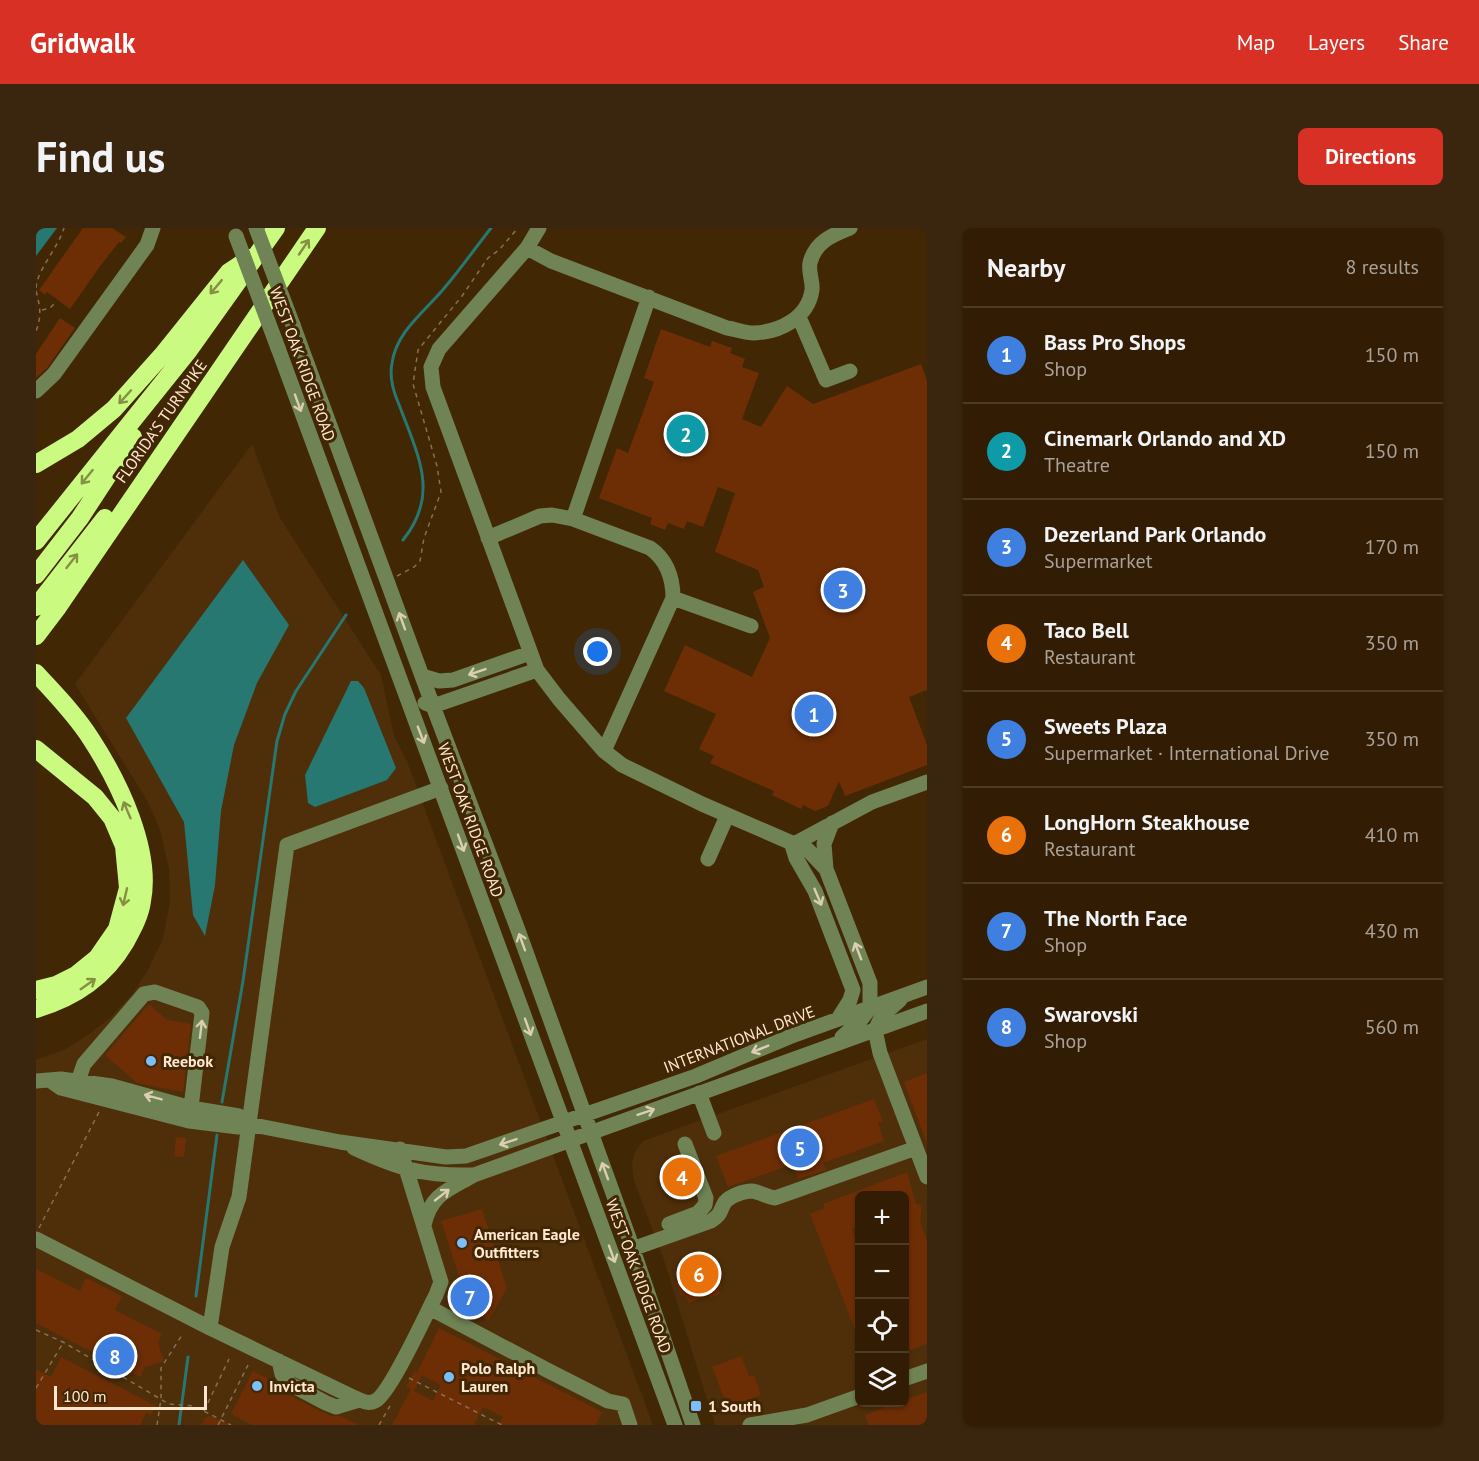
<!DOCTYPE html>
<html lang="en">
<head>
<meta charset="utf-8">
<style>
	:root { --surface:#321d04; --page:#3a260e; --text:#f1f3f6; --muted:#a8a29a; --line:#4d3b26; --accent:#d93025 }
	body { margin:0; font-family:"PT Sans",sans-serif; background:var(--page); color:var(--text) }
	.controls { position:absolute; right:18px; bottom:18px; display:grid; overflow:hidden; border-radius:9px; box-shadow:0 2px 4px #0004 }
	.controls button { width:54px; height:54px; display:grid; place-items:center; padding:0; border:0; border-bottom:2px solid var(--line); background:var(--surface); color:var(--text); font:30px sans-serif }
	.scale { position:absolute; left:18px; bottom:15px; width:153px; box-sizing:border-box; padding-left:6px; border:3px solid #ffe7d0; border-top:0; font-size:16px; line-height:21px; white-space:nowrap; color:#ffe7d0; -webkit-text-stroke:4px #422705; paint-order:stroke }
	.you { position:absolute; left:562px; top:424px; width:21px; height:21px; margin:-15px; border:4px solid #fff; border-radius:50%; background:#1a73e8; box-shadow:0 0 0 9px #1a73e833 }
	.badge { display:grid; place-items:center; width:39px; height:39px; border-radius:50%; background:var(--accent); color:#fff; font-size:20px; font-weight:700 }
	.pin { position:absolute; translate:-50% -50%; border:3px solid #fff; box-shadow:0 2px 6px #0006 }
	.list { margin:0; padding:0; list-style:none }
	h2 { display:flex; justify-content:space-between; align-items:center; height:78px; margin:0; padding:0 24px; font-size:26px }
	h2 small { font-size:20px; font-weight:400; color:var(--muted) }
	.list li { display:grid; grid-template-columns:39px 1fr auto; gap:18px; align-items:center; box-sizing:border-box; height:96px; padding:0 24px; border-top:2px solid var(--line) }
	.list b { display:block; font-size:22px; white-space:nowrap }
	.list p { margin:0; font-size:20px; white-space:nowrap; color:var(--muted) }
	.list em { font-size:20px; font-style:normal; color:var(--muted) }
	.icon { flex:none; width:33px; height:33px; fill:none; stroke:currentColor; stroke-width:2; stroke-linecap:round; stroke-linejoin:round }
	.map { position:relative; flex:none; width:891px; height:1197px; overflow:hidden; border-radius:9px }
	header { display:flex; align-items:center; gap:36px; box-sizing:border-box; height:84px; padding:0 30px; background:var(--accent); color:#fff }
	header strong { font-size:28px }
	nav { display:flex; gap:33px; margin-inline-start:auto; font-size:21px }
	.intro { display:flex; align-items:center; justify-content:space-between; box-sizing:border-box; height:144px; padding:0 36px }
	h1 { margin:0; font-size:42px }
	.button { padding:15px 27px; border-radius:9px; background:var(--accent); color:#fff; font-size:21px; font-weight:700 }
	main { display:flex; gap:36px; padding:0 36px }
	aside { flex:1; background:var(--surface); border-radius:9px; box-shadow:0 2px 4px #0004 }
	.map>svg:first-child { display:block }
	.built { fill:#4e2f0a; fill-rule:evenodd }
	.water { fill:#267871 }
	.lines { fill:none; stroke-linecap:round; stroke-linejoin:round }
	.stream { stroke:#267871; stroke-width:3 }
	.building { fill:#6d2e06; fill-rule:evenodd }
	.path { stroke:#886f51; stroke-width:1.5; stroke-dasharray:4.5 4.5; stroke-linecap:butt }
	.minor { stroke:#6f8354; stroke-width:15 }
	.highway { stroke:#cbfa81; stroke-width:18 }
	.minor-bridge { stroke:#6f8354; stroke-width:15 }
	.oneway { stroke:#869043 }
	.oneway2 { stroke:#dbceb1 }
	.poi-dot { fill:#7cbef9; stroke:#422705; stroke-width:2 }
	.labels { text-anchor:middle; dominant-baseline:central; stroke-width:6; stroke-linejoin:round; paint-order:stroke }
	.street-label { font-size:16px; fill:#ffe7d0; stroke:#422705 }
	.poi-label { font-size:16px; font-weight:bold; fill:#ffe7d0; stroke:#422705; text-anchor:start }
</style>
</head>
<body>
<header>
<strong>Gridwalk</strong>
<nav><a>Map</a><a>Layers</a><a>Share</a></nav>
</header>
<div class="intro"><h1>Find us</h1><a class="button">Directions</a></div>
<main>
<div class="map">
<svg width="891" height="1197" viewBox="0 0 891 1197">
	<rect width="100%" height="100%" fill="#422705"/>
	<path class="built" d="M216,216l28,74 101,157 13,61 13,25 246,664h-617v-365l28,-10 24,-15 23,-18 22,-24 16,-25 14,-30 7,-36 -1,-33 -9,-39 -12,-28 -73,-118z
		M891,811v386h-212l-52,-168 -29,-76 -2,-17 3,-12 8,-11zM824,968h44v206h-44z"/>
	<path class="water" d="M0,0h21l-21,28z
		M207,332l46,65 -32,58 -23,62 -13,66 -6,74 -10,51 -12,-21 -9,-93 -58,-104z
		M315,453h7l6,7 32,80 -9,12 -72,27 -7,-4 -3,-28z"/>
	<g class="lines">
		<path class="stream" d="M367,312c37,-46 15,-84 -3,-133 -6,-14 -11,-28 -8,-44 5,-33 34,-52 54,-77 16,-19 30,-39 45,-58
			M186,874l21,-121 34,-240 8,-27 11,-23 50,-76
			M160,1068l21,-161
			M143,1197l9,-68"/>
	</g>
	<path class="building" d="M47,0h29l14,9 -5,6 -2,-1 -18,23 -31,44 -23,-17 -2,3 -6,-5z
		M24,90l15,10 -28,40 -11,10v-24z
		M625,101l49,18 2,-6 20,7 -2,5 15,6 -3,8 17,6 -17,46 19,8 26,-41 26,18 108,-40 6,17v309l-18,7 18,48v20l-82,31 -6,-15 -11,25 -13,5 -12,-6 -2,4 -29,-14 2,-4 -64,-28 4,-7 -15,-7 17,-35 -52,-23 21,-46 67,32 18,-39 -17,-46 11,-5 -6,-17 -43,-18 20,-59 -17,-6 -15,40 -16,-6 -3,8 -16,-6 -3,7 -15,-6 2,-6 -53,-20 18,-50 11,5 26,-71 -10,-4z
		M113,776l18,16 24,4 -8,68 -46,-9 -32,-28z
		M891,845v68h-1l-22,-59z
		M838,871l9,22 -5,2 6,18 -61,22 3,7 -28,9 -5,-15 -65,23 -12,-31z
		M140,909l10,1 -2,19 -10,-1z
		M645,932l12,31 -13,5 -12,-32z
		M871,944l9,32 6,1 -2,16 7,20v103l-23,8v-156h-44v30l-8,3 6,15h2v99l-50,-129 14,-6 -1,-4z
		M446,981l25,79 -18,32 -36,-17 9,-18 -21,-64z
		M673,1024l13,35 -4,1 3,6 -11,4 -1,-3 -20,8 -5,-8 -3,1 -6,-13 7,-3 -5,-12 13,-6 -1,-2z
		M0,1041l44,22 6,-13 36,18 -7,14 47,24 -4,9 6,18 -19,6 -5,10 -104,-54z
		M403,1100l163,84 -6,13h-97l4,-8 -20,-10 -9,18h-82l19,-36 -5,-2 8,-16 3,2zM386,1147l19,10 -8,16 -19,-10z
		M705,1128l8,20 5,-1 7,20 -33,13 -16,-41z
		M25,1129l95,49 -5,9 -5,-2 -6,12h-104v-55l15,7z
		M217,1143l24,12 8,10 37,19 10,4h9l18,9h-107l-21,-11z
		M891,1164v33h-58l-4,-10 34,-13h5v-2z
		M174,1188l20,9h-29l4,-7z"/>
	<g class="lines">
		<path class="path" d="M0,60c1,-18 22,-40 28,-60
			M0,63c4,15 6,25 0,40
			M6,82l8,-2 6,-6
			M361,348l17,-9 6,-6 4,-23 17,-46 -4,-26 -24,-82 5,-34 44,-54 26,-38 11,-8 19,-22
			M3,1000l60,-116
			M0,1102l27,12 106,62 25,2 37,19
			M373,1150l93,47
			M0,1160l27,-45
			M168,1183l25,-52
			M121,1197l4,-26v-31l21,-33
			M182,1197l30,-60
			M343,1197l11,-19"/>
		<path class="minor" d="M503,0l-12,20 -88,101 -8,18 2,20 104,283 22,29 45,52 18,14 80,39 106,46 18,19
			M491,20l24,13 176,67c8,1 18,5 27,5 26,-1 54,-15 58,-43 1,-9 -4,-19 -2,-27 5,-21 22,-28 40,-35
			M763,89l27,63 24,-9
			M257,97l140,381 85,224 110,305 65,190
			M242,120l397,1077
			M0,163l18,-17 93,-129 6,-17
			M452,310l52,-22 12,-1 21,4
			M637,370l78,28
			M386,448l17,5 14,-1 77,-27
			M389,475l8,3 104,-36
			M568,523l69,-153c0,-20 -6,-38 -23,-50l-77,-29 76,-222
			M796,595l-8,21 2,25 44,114v25l-10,13 -18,16
			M756,617l4,13 19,33 38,99 -3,10 -12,19
			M756,617l80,-43 55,-20
			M672,631l19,-43
			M864,772l-18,16 -7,14 5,23 47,124
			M0,853l25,-2 51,7 79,22 48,8 9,8
			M15,853l10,7 128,33 49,6 10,-3 92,18 106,15 20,-1 230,-80 93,-39 138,-50
			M42,853l6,-17 60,-70 11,-2 43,15 4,6 -11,95
			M663,865l15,40
			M318,920c45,21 69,28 118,27
			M633,996l29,-11 7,-8 1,-7 -21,-54
			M388,997c7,-31 24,-35 50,-50l453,-164
			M0,1011l174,89 143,69c8,3 14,8 22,4 15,-7 51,-87 61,-106l5,-13 -41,-133
			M596,1021l79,-28c11,-7 8,-9 14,-19 5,-6 19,-11 27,-11 8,1 15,6 23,7l141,-50
			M394,1080l117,62 61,31 15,3 7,21
			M174,1100l12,-81 17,-50 48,-352 154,-57
			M243,1133l3,13 8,10 36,19 10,4 23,-7
			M868,1151l23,-8
			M714,1197l57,-10 53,-19"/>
		<path class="highway" d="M0,236l42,-25 36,-30 50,-56 65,-81 21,-14
			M0,313l153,-191 87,-122
			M0,347l44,-57 53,-81
			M0,379l69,-89
			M0,408l22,-29 259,-379
			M0,445c19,21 40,42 55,66 28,43 61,111 51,162 -2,15 -10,29 -17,42 -20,34 -51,55 -89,66
			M0,521l59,48 17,21 12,28 4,42 -11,41 -20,29 -21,17 -20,10 -20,5"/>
		<path class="minor-bridge" d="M220,0l37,97
			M200,8l42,112"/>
	</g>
	<defs><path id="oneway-shaft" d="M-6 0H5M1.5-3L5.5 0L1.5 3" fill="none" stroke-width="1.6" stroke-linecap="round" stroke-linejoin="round" transform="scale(1.5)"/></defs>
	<g class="oneway">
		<use href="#oneway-shaft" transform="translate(268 19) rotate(-56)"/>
		<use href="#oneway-shaft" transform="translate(180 59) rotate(130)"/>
		<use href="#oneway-shaft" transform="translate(89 169) rotate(132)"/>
		<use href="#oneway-shaft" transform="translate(51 249) rotate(129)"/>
		<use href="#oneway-shaft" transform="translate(36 333) rotate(-52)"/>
		<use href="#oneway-shaft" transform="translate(91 582) rotate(-113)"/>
		<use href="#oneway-shaft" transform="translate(89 669) rotate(103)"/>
		<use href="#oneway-shaft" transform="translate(52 756) rotate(-35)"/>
	</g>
	<g class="oneway2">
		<use href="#oneway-shaft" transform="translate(262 175) rotate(70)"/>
		<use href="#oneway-shaft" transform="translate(366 393) rotate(-110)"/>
		<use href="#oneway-shaft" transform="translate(441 444) rotate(161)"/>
		<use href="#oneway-shaft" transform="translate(385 507) rotate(69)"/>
		<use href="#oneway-shaft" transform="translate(425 615) rotate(70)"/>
		<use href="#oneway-shaft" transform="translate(782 669) rotate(67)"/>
		<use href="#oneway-shaft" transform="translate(486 714) rotate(-110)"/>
		<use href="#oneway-shaft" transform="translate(822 723) rotate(-111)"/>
		<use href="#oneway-shaft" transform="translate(492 799) rotate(70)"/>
		<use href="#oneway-shaft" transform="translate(165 801) rotate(-83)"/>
		<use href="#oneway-shaft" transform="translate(724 821) rotate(158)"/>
		<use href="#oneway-shaft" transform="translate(117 869) rotate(-165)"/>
		<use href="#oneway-shaft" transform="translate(610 884) rotate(-19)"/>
		<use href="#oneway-shaft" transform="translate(472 914) rotate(161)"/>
		<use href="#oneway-shaft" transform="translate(569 943) rotate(-110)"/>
		<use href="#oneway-shaft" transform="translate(406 967) rotate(-38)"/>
		<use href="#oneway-shaft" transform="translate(576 1026) rotate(70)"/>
	</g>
	<g class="poi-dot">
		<circle cx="115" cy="833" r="6"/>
		<circle cx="426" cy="1015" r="6"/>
		<circle cx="413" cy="1149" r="6"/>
		<circle cx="221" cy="1158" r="6"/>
		<rect x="654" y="1172" width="12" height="12" rx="3"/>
	</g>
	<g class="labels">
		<g class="street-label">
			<text transform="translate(267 136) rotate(70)">WEST OAK RIDGE ROAD</text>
			<text transform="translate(125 193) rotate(-55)">FLORIDA'S TURNPIKE</text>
			<text transform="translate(435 592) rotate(70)">WEST OAK RIDGE ROAD</text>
			<text transform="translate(703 811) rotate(-21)">INTERNATIONAL DRIVE</text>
			<text transform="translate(603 1048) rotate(70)">WEST OAK RIDGE ROAD</text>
		</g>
		<g class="poi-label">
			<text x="127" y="833">Reebok</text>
			<text x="438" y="1006">American Eagle<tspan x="438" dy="18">Outfitters</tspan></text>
			<text x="425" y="1140">Polo Ralph<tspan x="425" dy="18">Lauren</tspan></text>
			<text x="233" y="1158">Invicta</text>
			<text x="672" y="1178">1 South</text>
		</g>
	</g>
</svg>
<div class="controls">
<button>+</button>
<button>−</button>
<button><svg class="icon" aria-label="locate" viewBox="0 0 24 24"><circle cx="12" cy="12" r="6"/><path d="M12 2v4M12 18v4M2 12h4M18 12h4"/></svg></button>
<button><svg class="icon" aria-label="layers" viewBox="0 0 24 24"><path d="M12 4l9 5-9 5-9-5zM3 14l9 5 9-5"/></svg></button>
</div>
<div class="scale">100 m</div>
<div class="you"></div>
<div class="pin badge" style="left:778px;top:486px;background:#3f7fe0">1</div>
<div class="pin badge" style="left:650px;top:206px;background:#0f9aa8">2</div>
<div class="pin badge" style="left:807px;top:362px;background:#3f7fe0">3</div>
<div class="pin badge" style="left:646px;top:949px;background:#e8710a">4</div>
<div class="pin badge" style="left:764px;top:920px;background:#3f7fe0">5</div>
<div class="pin badge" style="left:663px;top:1046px;background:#e8710a">6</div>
<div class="pin badge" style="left:434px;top:1069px;background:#3f7fe0">7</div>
<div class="pin badge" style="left:79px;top:1128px;background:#3f7fe0">8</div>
</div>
<aside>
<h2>Nearby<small>8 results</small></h2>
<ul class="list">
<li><span class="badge" style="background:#3f7fe0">1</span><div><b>Bass Pro Shops</b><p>Shop</p></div><em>150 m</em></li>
<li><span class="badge" style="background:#0f9aa8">2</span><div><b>Cinemark Orlando and XD</b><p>Theatre</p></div><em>150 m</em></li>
<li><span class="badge" style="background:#3f7fe0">3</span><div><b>Dezerland Park Orlando</b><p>Supermarket</p></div><em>170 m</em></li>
<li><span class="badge" style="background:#e8710a">4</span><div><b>Taco Bell</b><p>Restaurant</p></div><em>350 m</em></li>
<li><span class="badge" style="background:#3f7fe0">5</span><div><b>Sweets Plaza</b><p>Supermarket · International Drive</p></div><em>350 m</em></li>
<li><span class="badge" style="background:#e8710a">6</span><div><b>LongHorn Steakhouse</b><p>Restaurant</p></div><em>410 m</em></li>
<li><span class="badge" style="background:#3f7fe0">7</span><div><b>The North Face</b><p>Shop</p></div><em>430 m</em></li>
<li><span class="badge" style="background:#3f7fe0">8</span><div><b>Swarovski</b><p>Shop</p></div><em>560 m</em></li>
</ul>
</aside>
</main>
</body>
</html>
